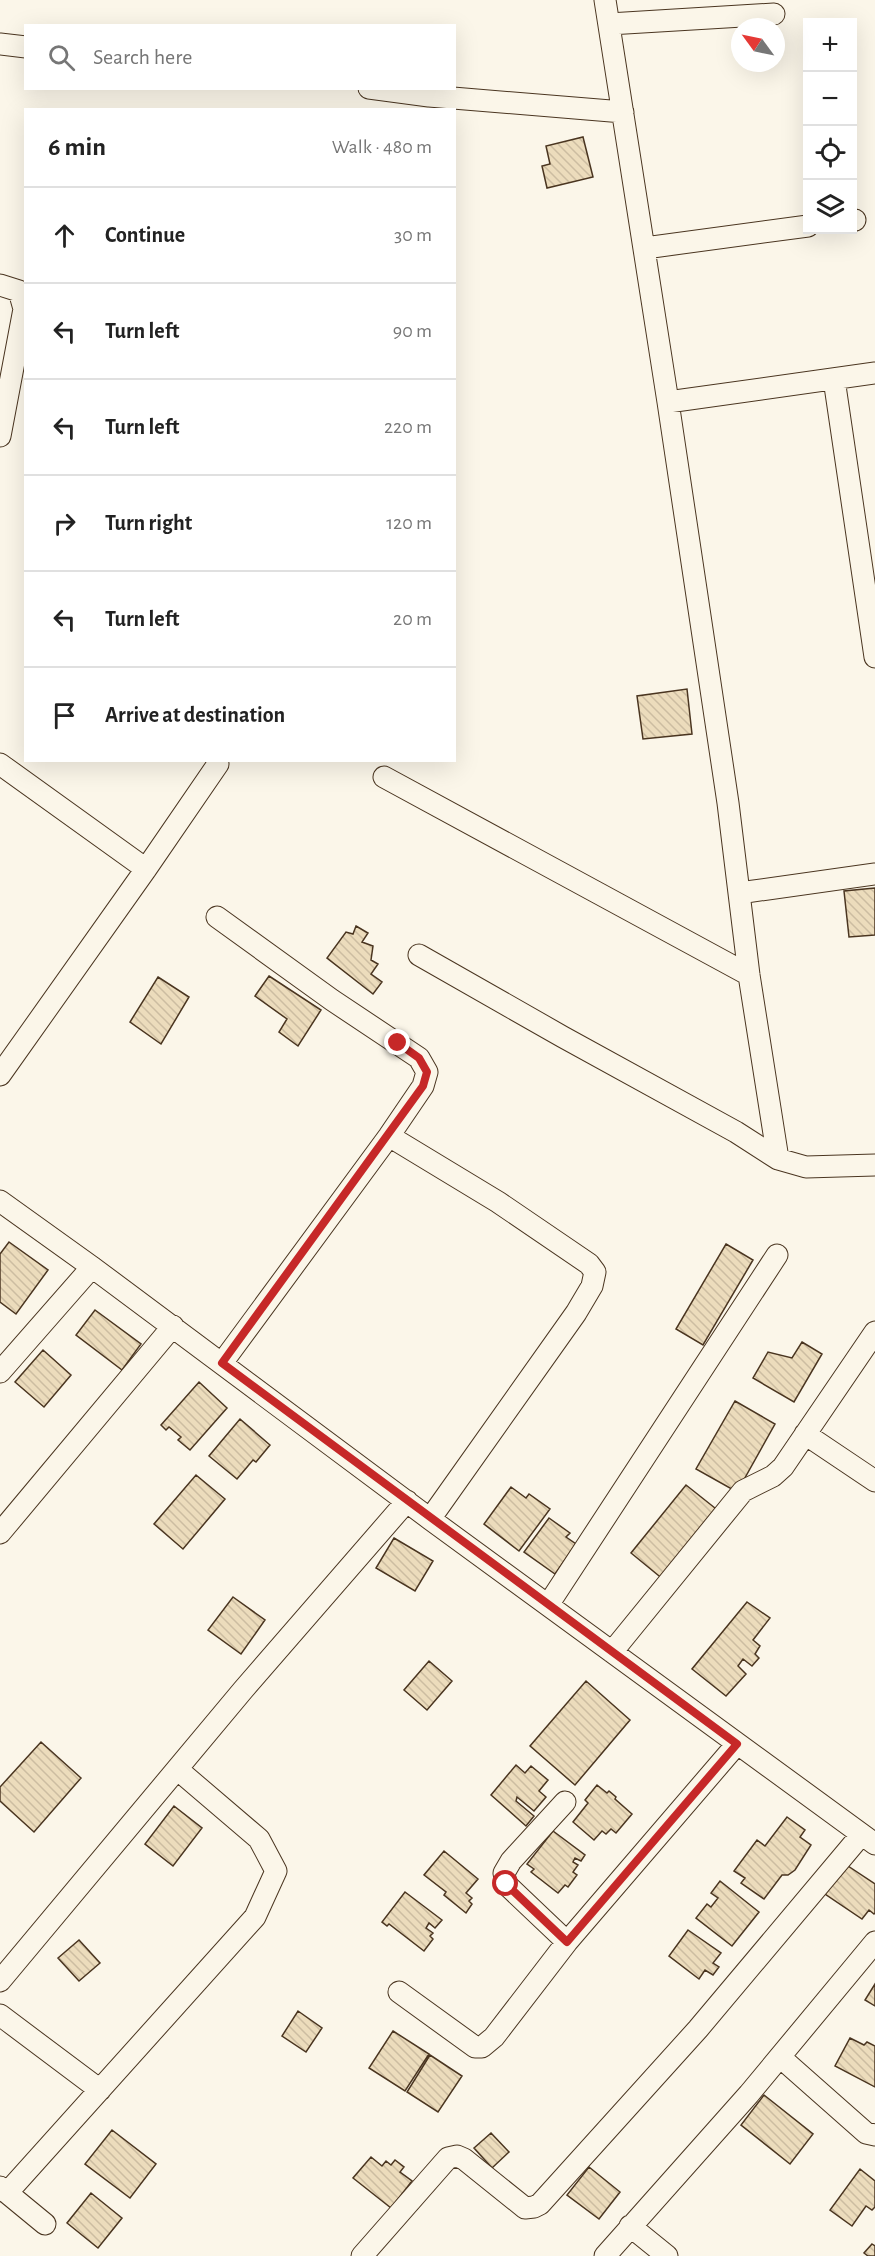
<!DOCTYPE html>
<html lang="en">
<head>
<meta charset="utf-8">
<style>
	:root { --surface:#fff; --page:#f2f2f2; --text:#222; --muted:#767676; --line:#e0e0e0 }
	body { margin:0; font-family:"Alegreya Sans",sans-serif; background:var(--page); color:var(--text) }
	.controls { position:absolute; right:18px; top:18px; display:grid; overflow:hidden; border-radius:0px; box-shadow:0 6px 24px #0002 }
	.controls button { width:54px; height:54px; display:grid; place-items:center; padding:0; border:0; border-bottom:2px solid var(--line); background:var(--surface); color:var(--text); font:30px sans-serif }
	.compass { position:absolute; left:731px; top:18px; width:54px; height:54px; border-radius:50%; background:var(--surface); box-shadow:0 6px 24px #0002; rotate:303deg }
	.stop { position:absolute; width:18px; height:18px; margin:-14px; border:4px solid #c62828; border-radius:50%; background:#fff }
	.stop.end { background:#c62828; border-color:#fff; box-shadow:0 2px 6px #0008 }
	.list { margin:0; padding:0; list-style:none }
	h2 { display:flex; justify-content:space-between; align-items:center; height:78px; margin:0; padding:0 24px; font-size:26px }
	h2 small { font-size:20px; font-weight:400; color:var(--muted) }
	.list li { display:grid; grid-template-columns:39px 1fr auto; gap:18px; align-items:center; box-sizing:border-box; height:96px; padding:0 24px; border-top:2px solid var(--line) }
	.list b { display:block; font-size:22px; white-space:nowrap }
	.list em { font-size:20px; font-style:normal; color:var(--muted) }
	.icon { flex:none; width:33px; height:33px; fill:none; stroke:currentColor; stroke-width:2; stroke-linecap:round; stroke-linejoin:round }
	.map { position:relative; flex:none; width:875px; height:2256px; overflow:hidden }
	.search { position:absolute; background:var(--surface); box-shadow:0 6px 24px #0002; left:24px; top:24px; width:432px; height:66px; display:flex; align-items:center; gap:15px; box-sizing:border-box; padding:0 21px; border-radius:0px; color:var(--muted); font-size:22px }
	.panel { position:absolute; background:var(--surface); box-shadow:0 6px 24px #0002; left:24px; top:108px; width:432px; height:654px; border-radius:0px }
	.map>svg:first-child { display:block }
	.building { fill:url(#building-back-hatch); stroke:#4a3520; stroke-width:1.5 }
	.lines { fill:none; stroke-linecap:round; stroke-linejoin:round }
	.minor-casing { stroke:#4a3520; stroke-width:23 }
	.minor { stroke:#fbf6e9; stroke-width:21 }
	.route { stroke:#c62828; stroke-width:8 }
</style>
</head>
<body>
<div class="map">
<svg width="875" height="2256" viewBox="0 0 875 2256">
	<defs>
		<pattern id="building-back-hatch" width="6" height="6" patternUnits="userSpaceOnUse" patternTransform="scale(1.5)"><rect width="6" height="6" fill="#ecdcbc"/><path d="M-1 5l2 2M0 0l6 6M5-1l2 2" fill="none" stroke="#ccbda1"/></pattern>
	</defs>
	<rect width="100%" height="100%" fill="#fbf6e9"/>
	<path class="building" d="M583,137l10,40 -46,11 -5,-22 8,-2 -4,-18z
		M687,689l5,45 -49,5 -6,-43z
		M875,888v47l-26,2 -5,-46z
		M356,926l12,7 -6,9 11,4 -2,14 7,4 -7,10 11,8 -9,12 -46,-36 19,-26 7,2z
		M269,976l52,34 -23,36 -19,-14 8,-13 -32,-23z
		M158,977l31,20 -28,47 -31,-22z
		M9,1242l39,28 -32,44 -16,-12v-48z
		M726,1244l27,16 -50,85 -27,-16z
		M95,1310l46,34 -19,26 -46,-35z
		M802,1342l20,12 -28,48 -41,-24 15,-26 24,6z
		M43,1350l28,25 -27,32 -29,-25z
		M199,1382l28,26 -37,42 -12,-10 3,-3 -12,-10 -3,3 -5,-5z
		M735,1401l40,23 -38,68 -41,-23z
		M240,1419l30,26 -14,17 -3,-2 -16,19 -28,-23z
		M196,1475l29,24 -42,50 -29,-25z
		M686,1485l34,27 -56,68 -33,-27z
		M511,1487l15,11 3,-4 21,15 -31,42 -35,-27z
		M549,1518l21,15 -4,4 10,7 -21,30 -31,-22z
		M394,1538l39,23 -18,30 -39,-23z
		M233,1597l32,23 -24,34 -33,-24z
		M747,1602l23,16 -17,22 7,6 -5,8 4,4 -7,8 -9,-7 -5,7 8,8 -20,22 -34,-27z
		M429,1661l23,20 -25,29 -23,-20z
		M586,1681l44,39 -55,65 -45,-39z
		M41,1742l40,36 -47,54 -34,-31v-14z
		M516,1765l9,8 6,-7 17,14 -9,11 7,6 -12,14 -17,-14 -1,4 18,15 -8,10 -35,-31z
		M597,1785l10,8 2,-2 7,6 -1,2 17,15 -16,19 -5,-4 -5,5 -4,-3 -8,9 -21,-18 15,-19 -3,-3z
		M174,1806l28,22 -29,38 -28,-22z
		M787,1817l18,13 -5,7 11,8 -16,25 -7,5h-6l-18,24 -23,-16 4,-5 -11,-7 23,-31 8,6z
		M553,1831l32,24 -4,6 -6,-3 -2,4 5,3 -5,7 4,3 -9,12 -3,-2 -7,8 -27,-21 3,-3 -7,-5z
		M444,1851l34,28 -12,14 6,5 -3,3 3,3 -6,9 -22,-18 2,-3 -22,-17z
		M845,1864l30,20v29l-1,1 -5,-4 -7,9 -37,-25z
		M720,1881l39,31 -27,34 -36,-28 11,-14 4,3 7,-9 -7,-5z
		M405,1892l37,28 -7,8 -6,-5 -3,5 7,5 -3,3 3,3 -9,12 -35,-27 -2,2 -5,-4z
		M688,1930l33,23 -8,10 6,4 -6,8 -8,-5 -6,9 -30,-23z
		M79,1940l21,23 -21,18 -21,-23z
		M875,1984v22l-10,-6z
		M298,2011l24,17 -16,24 -24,-16z
		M393,2031l36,23 -24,37 -36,-23z
		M850,2038l14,7 3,-3 8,4v41l-40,-21z
		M430,2055l32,21 -24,36 -31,-20z
		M764,2095l49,39 -23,30 -49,-39z
		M112,2130l44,34 -26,34 -45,-34z
		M491,2133l18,19 -17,16 -18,-20z
		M371,2157l11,9 4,-5 5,4 4,-5 9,7 -4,5 12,9 -21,27 -38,-30z
		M589,2167l31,25 -21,27 -32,-24z
		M860,2169l15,12v26l-3,3 -6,-4 -14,20 -22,-16z
		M91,2193l31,25 -24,30 -31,-25z
		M872,2244l3,2v10h-7l-4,-3z"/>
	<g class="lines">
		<g class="minor-casing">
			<path id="minor" d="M605,0l63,402 60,401 21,172 29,184
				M609,24l165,-10
				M0,44l26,3
				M369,88l60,8 194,16
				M852,220h3
				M645,248l163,-22
				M0,285l19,6 5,18 -24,127
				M834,379l41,278
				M668,402l207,-29
				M0,764l146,105
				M384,777l365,198
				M739,893l136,-19
				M217,917l115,83 87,58 8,14 -4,14 -34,50 -167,227
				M419,955l144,82 173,95 42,27 28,8 69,-2
				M0,1075l146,-206 72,-105
				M389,1136l109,66 91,62 6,8 -3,14 -16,27 -146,206
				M0,1201l92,66 338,252 445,325
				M0,1372l92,-105
				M805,1434l70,47
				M0,1533l173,-207
				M548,1605l229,-350
				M612,1652l131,-161 30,-15 10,-9 92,-135
				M565,1802l-54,59 -7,12 2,11 61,58
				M0,1981l243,-291 164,-189
				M399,1992l76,55h7l12,-10 73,-95 170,-198
				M0,2015l100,75
				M780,2057l86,76 9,2
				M0,2187l45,37
				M7,2193l248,-276 21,-46 -17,-32 -82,-70
				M630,2226l37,30
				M362,2256l86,-98 9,-2 7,3 61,49 9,-1 6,-3 158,-175 163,-194
				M605,2256l144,-162 126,-152"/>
		</g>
		<use href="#minor" class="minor"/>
	</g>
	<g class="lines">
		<path class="route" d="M398,1043l21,15 8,14 -4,14 -201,277 515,381 -170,198 -61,-58"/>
	</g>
</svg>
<div class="controls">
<button>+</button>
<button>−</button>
<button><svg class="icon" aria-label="locate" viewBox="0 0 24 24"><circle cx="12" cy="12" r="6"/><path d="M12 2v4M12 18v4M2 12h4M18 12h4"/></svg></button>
<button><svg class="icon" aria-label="layers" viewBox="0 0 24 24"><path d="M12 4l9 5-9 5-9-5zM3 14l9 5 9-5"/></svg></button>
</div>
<svg class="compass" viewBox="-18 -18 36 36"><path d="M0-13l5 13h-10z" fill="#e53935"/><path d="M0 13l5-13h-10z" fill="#767676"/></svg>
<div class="stop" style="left:506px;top:1884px"></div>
<div class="stop end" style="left:398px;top:1043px"></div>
<div class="search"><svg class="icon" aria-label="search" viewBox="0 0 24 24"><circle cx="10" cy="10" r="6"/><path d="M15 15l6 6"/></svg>Search here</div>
<section class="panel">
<h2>6 min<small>Walk · 480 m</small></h2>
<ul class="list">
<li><svg class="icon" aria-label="ahead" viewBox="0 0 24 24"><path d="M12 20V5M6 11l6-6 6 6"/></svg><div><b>Continue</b></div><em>30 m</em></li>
<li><svg class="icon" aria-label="left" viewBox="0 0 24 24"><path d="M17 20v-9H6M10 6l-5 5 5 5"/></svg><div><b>Turn left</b></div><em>90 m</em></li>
<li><svg class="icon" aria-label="left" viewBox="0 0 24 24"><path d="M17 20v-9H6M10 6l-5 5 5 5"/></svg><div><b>Turn left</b></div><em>220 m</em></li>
<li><svg class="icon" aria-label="right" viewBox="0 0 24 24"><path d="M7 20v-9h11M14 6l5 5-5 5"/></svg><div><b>Turn right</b></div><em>120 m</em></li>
<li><svg class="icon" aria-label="left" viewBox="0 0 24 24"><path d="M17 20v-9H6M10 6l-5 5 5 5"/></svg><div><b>Turn left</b></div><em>20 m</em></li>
<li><svg class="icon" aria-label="arrive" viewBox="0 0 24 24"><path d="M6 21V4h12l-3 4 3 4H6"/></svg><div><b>Arrive at destination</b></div></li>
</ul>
</section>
</div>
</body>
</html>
